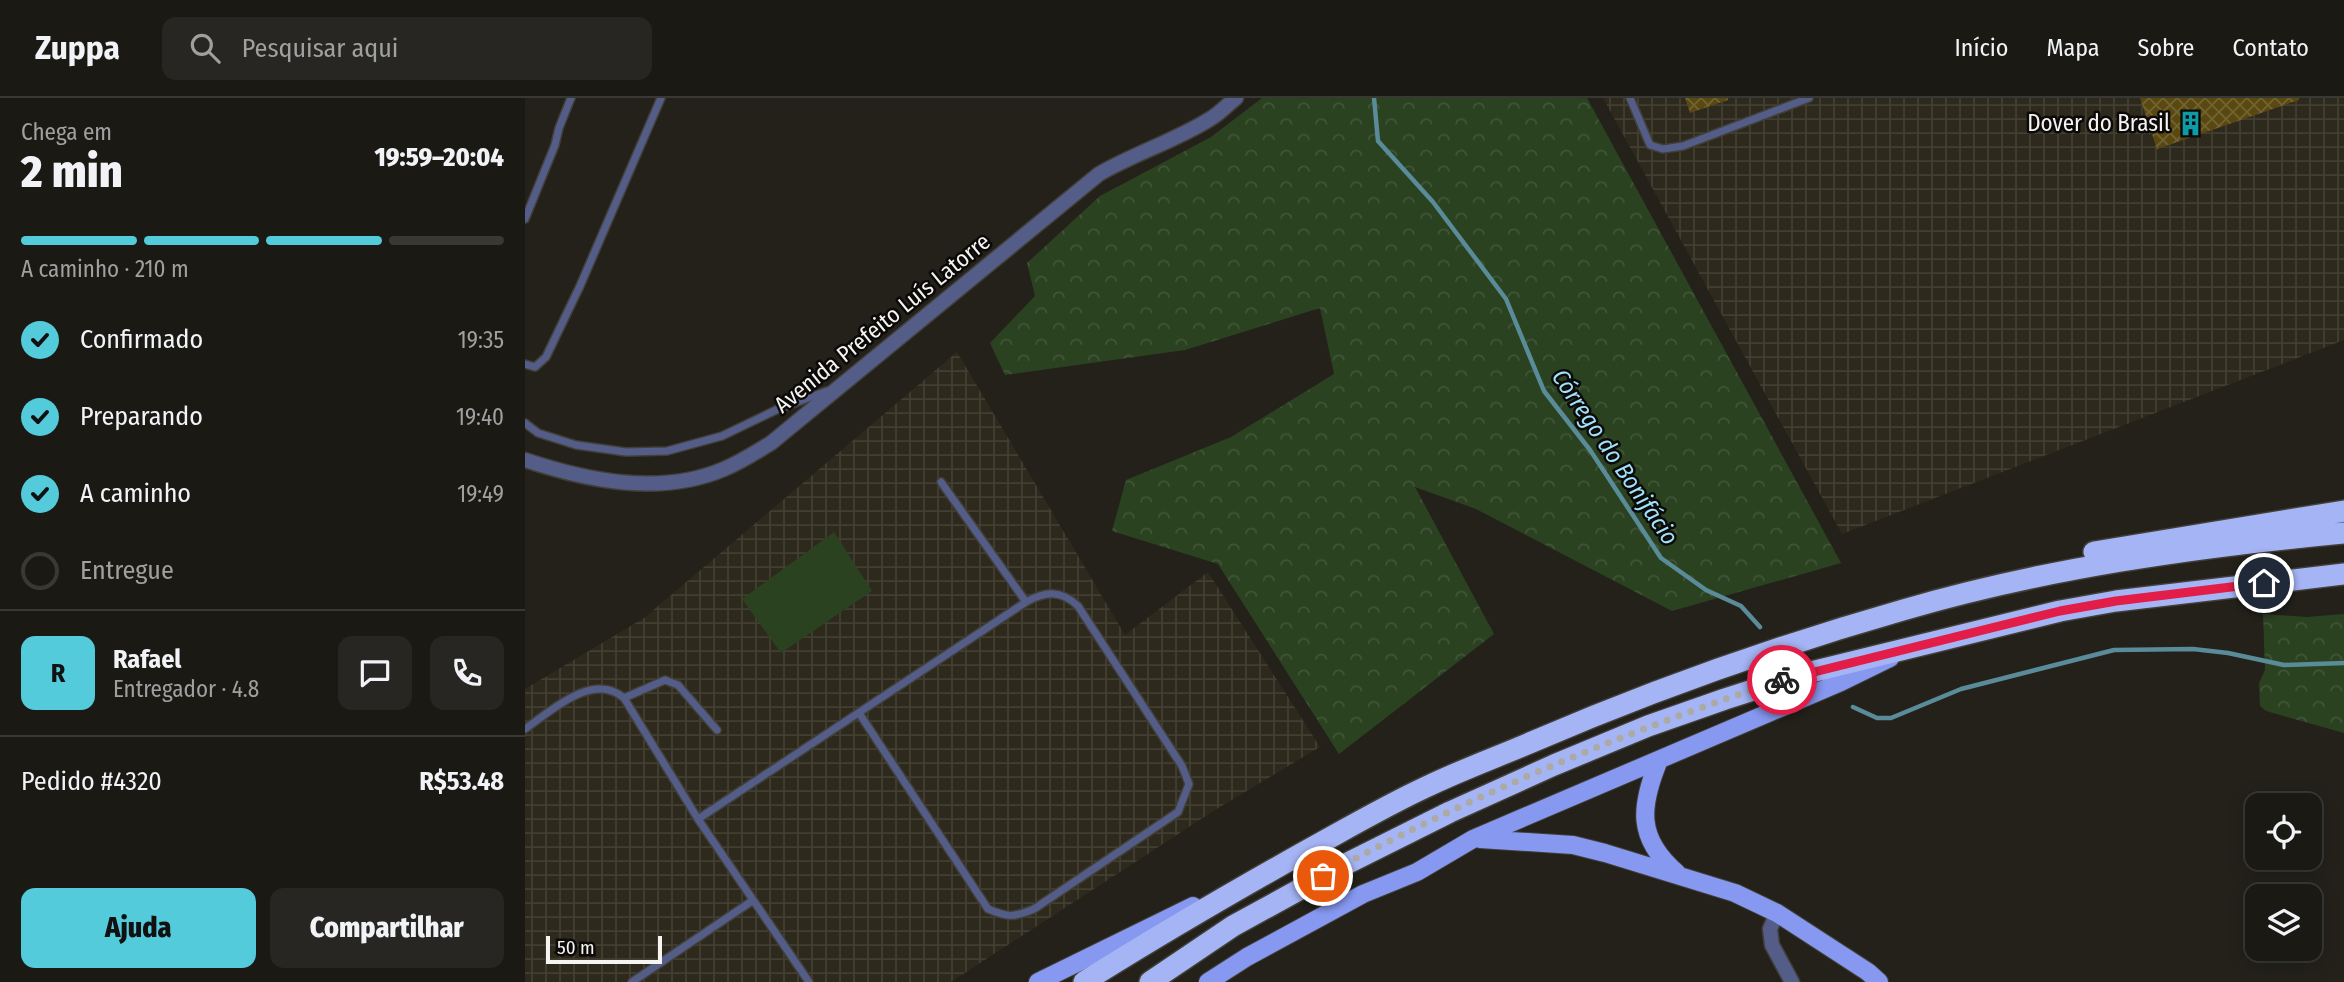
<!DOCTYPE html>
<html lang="pt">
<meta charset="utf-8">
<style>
:root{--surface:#1a1914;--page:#272622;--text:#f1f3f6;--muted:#9fa0a0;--line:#383834;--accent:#53cbdb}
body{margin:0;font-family:"Fira Sans Condensed",sans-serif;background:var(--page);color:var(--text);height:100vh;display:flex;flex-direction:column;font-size:26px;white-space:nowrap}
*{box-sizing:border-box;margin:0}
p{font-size:23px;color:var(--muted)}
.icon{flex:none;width:38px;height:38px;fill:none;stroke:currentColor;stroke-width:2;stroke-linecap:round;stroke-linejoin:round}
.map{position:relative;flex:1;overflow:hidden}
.panel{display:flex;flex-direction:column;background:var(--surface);width:525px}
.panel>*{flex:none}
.fabs{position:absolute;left:1720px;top:695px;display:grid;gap:14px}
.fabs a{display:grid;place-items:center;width:77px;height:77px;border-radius:14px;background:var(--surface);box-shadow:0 4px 18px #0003,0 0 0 2px var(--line);font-size:35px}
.scale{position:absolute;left:21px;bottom:18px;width:116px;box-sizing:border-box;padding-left:7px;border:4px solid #f6f4f0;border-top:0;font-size:19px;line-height:24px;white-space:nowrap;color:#f6f4f0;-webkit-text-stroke:5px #0b0a08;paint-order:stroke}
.pin{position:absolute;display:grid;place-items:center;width:60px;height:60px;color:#fff;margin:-30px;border:4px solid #fff;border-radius:50%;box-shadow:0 2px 7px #0007}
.courier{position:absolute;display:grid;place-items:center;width:70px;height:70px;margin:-35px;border:5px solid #e11d48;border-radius:50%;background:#fff;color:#222;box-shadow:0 2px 9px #0007}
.overview em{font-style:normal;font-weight:800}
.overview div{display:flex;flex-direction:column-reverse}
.overview{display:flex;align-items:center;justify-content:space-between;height:119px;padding:0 21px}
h1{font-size:46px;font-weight:800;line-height:52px}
.bar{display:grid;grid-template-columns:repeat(4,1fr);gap:10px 7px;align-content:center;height:84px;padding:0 21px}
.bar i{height:9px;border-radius:5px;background:var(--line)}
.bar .current{background:var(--accent)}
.bar p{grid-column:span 4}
.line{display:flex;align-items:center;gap:18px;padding:0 21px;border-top:2px solid var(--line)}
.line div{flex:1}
.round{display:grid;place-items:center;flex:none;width:74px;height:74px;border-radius:14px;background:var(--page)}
ol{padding:0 21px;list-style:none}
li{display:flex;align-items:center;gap:21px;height:77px}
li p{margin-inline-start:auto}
li .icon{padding:7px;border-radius:50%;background:var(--accent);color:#111;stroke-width:4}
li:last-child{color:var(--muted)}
li i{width:38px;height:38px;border:4px solid var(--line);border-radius:50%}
.primary-button{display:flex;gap:14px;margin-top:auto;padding:14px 21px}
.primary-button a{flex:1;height:80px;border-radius:14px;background:var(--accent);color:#111;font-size:28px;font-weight:800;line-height:80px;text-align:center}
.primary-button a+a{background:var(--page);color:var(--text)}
header{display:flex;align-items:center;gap:42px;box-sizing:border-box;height:98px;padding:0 35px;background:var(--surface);border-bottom:2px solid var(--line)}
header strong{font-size:33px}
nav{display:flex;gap:38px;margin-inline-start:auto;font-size:24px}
.search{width:490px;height:63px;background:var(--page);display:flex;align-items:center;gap:18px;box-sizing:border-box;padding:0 24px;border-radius:14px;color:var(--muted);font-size:26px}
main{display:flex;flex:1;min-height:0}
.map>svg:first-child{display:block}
.industrial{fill:url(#industrial-grid)}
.green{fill:#2b4221}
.forest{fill:url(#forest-crowns)}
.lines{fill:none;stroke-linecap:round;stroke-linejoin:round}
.stream{stroke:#5a8b99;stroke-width:4.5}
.building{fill:url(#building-cross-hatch)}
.lane-casing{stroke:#413f38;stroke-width:10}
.street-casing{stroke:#413f38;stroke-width:17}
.primary-casing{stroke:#413f38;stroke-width:20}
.highway-casing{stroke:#413f38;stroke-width:24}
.lane{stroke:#535d87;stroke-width:7}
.street{stroke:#535d87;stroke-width:14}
.primary{stroke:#8698f0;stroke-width:18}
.highway{stroke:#a5b4f4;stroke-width:21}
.done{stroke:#acaaa5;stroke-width:7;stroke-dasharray:0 12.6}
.route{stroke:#e11d48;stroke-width:9}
.labels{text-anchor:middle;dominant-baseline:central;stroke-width:5;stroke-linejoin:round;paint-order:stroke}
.poi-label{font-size:23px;fill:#f6f4f0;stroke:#0b0a08;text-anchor:end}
.street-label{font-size:23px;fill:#f6f4f0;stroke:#0b0a08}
.water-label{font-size:24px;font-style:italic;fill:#a1e3fd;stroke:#0b0a08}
</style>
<header>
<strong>Zuppa</strong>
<div class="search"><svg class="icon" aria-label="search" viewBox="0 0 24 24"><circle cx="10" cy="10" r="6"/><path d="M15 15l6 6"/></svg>Pesquisar aqui</div>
<nav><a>Início</a><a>Mapa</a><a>Sobre</a><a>Contato</a></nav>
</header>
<main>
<section class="panel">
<div class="overview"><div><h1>2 min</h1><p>Chega em</p></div><em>19:59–20:04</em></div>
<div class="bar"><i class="current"></i><i class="current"></i><i class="current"></i><i></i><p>A caminho · 210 m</p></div>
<ol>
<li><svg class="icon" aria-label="check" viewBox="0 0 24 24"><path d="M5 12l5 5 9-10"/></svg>Confirmado<p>19:35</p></li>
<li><svg class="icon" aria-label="check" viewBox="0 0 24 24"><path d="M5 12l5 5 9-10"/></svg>Preparando<p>19:40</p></li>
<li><svg class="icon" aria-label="check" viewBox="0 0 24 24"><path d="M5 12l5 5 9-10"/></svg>A caminho<p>19:49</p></li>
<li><i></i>Entregue</li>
</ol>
<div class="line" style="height:126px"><b class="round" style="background:var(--accent);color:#111">R</b><div><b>Rafael</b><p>Entregador · 4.8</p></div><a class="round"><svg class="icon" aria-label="chat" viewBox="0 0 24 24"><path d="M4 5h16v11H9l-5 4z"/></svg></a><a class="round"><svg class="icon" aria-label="phone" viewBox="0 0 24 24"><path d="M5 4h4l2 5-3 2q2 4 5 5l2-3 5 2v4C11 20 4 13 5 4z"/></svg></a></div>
<div class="line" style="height:91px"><div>Pedido #4320</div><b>R$53.48</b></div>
<div class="primary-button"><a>Ajuda</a><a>Compartilhar</a></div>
</section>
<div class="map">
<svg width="1819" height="884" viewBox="0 0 1819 884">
<defs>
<pattern id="industrial-grid" width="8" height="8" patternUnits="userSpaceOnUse" patternTransform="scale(1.75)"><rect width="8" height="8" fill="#2d291c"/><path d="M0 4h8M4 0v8" fill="none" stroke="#423e32"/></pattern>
<pattern id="forest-crowns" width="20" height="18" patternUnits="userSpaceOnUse" patternTransform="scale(1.75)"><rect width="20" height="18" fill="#2b4221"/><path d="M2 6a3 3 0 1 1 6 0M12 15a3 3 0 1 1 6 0" fill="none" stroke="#405537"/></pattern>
<pattern id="building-cross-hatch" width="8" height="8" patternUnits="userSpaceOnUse" patternTransform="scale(1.75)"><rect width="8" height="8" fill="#59480f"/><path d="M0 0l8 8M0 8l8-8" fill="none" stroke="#716332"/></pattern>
</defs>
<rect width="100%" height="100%" fill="#23211a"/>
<path class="industrial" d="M1078,0H1819V242L1317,436Z
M432,254L600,537L683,474L795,649L690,712L426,884H0V591L119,520Z"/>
<path class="green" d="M309,434L347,493L256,555L217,501Z"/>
<path class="forest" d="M737,0H1062L1316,465L1147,513L951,411L890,389L969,536L814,656L693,466L587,433L601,382L706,339L809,276L795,210L660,252L480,277L465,245L510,198L502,165L575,98L686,39Z
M1738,516L1782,519L1819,516V635L1741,613L1735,608L1734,585L1740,572Z"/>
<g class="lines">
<path class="stream" d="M849,0L853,43L908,104L981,201L1019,293L1065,352L1136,460L1181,492L1216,508L1235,529
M1328,609L1352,620H1366L1436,591L1589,552L1668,551L1703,555L1759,567L1819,565"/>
</g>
<path class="building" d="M1160,0H1203V2L1165,15Z
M1615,0H1774V2L1632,51Z"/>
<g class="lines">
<defs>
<path id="lane" d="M1105,0L1125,47L1138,51L1158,48L1284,0
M0,121L30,47L34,30L46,0
M0,266L10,269L21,259L55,188L136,0
M0,325L13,335L51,347L101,354L142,353L197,338L251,312L302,293
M416,384L501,504
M99,600L140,582L153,587L192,632
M0,631C26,613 68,573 99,600L173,721L284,884
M173,721L501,504C521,493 536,492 553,508L657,668L664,686L653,714L509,811C489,819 484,820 463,811L334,615
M107,884L227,803"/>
<path id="street" d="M0,362C63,383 136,398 199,371C216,364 231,354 246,345L574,76C610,55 650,43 685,21C694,16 702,7 711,0
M1252,815L1245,831L1247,847L1267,884"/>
<path id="primary" d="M1134,662C1115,708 1111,740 1152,775
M955,741L1048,747L1080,755L1210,795L1252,815L1343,874L1354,884
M513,884L668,808
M683,884L722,859L838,796L892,774L948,741L1316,584L1365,560"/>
<path id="highway" d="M1569,454L1819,413
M559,884C632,838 706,795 781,753C821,731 860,708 901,689C936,672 972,659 1007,644C1128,592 1252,548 1378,512C1521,470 1671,449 1819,435
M625,884L708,828L821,766L925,714L1029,667L1123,628L1200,601L1278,576L1535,513L1591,503L1819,476"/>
</defs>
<use href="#lane" class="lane-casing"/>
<use href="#street" class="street-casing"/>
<use href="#primary" class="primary-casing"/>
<use href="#highway" class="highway-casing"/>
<use href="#lane" class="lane"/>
<use href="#street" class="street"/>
<use href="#primary" class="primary"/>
<use href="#highway" class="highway"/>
</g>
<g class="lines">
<path class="done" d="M798,778C944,698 1099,634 1257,582"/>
<path class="route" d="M1257,582L1535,513L1591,503L1739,485"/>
</g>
<defs>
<symbol id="building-bare" viewBox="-9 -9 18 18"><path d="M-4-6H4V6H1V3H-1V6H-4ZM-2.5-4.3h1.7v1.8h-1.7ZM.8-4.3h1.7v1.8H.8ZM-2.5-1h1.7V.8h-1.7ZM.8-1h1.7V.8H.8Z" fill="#0f9aa8" stroke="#0b0a08" stroke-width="2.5" paint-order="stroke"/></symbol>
</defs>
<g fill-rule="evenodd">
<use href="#building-bare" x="1648" y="8" width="35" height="35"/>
</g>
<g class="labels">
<g class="poi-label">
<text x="1645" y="25">Dover do Brasil</text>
</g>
<g class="street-label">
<text transform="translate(357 225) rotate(-39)">Avenida Prefeito Luís Latorre</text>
</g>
<g class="water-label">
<text transform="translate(1090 359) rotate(56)">Córrego do Bonifácio</text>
</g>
</g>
</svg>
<div class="fabs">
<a><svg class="icon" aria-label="locate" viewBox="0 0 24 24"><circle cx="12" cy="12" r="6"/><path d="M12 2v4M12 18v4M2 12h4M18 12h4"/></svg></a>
<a><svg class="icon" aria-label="layers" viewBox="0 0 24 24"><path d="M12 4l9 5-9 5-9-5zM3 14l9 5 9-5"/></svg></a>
</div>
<div class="scale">50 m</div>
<div class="pin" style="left:798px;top:778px;background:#ea580c"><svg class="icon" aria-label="bag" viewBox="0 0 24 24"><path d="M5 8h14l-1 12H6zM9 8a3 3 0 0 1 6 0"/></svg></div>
<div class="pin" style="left:1739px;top:485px;background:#1f2937"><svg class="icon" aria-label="home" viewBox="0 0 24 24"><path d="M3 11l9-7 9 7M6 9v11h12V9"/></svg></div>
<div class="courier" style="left:1257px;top:582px"><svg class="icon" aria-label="bike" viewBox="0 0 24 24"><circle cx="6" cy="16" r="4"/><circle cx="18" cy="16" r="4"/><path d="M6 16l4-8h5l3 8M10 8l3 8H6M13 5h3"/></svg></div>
</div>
</main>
